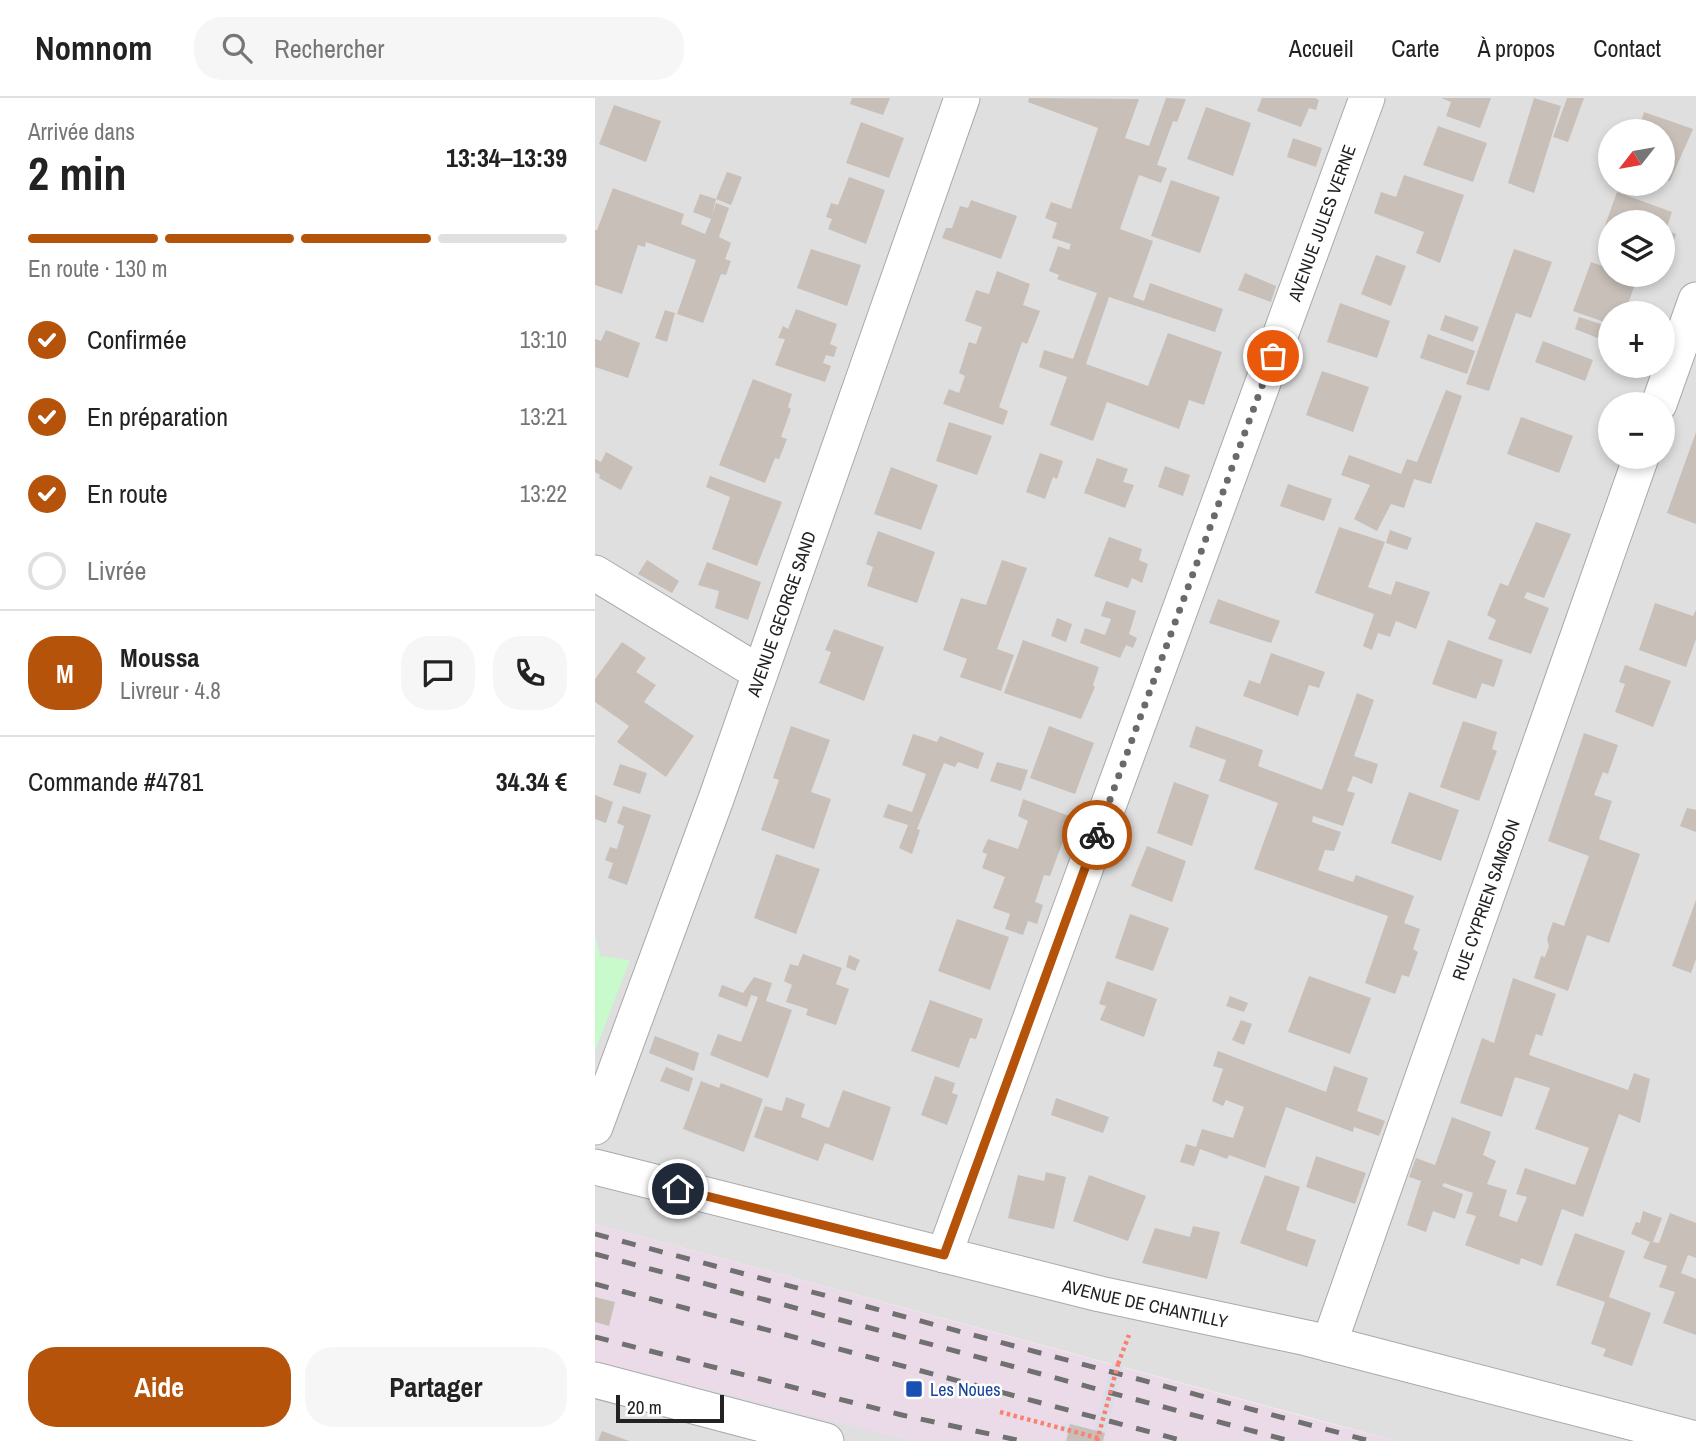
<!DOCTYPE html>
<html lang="fr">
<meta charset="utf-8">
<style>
:root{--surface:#fff;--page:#f6f6f6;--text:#222;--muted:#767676;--line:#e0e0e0;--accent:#b45309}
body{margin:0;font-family:"Archivo Narrow",sans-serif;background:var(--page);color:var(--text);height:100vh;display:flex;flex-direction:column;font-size:26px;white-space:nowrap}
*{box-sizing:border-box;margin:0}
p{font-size:23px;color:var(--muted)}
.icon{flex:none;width:38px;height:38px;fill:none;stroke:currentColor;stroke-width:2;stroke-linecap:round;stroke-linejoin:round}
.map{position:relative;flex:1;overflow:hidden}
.side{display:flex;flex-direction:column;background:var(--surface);width:595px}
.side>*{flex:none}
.needle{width:46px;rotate:239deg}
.fabs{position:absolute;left:1003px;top:21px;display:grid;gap:14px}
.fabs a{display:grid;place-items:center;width:77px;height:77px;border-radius:50%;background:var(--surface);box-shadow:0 4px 10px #0003;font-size:35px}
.scale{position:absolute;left:21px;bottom:18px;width:108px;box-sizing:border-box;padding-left:7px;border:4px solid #222;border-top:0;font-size:19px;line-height:24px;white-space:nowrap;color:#222;-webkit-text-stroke:5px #fff;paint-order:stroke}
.pin{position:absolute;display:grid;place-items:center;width:60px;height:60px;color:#fff;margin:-30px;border:4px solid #fff;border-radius:50%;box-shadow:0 2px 7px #0007}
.courier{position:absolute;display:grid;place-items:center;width:70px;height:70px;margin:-35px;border:5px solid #b45309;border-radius:50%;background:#fff;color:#222;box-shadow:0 2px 9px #0007}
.head em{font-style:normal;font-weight:700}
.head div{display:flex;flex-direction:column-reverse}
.head{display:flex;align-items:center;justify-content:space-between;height:119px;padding:0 28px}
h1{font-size:46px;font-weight:700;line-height:52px}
.bar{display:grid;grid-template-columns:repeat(4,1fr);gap:10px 7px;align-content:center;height:84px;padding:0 28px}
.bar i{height:9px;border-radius:5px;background:var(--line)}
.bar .on{background:var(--accent)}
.bar p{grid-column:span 4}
.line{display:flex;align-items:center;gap:18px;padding:0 28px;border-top:2px solid var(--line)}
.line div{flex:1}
.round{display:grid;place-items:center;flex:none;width:74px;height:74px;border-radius:28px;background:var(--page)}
ol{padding:0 28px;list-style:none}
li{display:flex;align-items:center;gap:21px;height:77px}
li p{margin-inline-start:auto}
li .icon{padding:7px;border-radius:50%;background:var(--accent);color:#fff;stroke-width:4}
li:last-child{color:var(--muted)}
li i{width:38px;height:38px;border:4px solid var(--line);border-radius:50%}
.primary-button{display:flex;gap:14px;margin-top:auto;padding:14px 28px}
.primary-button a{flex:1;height:80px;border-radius:28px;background:var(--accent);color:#fff;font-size:28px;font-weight:700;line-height:80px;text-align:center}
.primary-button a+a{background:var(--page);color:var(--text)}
header{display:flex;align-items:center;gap:42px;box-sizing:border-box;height:98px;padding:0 35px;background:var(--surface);border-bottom:2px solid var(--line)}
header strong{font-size:33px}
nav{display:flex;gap:38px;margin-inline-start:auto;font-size:24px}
.search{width:490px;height:63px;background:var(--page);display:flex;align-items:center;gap:18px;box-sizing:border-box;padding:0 24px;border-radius:28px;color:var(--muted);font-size:26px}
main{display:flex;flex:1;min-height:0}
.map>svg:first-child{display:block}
.residential{fill:#e0dfdf;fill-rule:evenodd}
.industrial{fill:#ebdbe8}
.park{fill:#c8facc}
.plaza{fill:#dddde8}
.building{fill:#c7bfb8}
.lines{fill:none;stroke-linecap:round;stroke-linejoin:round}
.minor-casing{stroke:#a9a9a9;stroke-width:37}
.path{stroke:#fa8072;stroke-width:4.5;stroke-dasharray:3.5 3.5;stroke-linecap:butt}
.minor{stroke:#fff;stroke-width:35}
.rail{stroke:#707070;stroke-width:5;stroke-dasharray:14 14;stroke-linecap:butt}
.path-bridge{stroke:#fa8072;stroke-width:4.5;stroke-dasharray:3.5 3.5;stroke-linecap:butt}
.done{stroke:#6b6a68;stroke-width:7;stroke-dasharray:0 12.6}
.route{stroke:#b45309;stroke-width:9}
.transit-dot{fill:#1a4fb4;stroke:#fff;stroke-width:2.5}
.labels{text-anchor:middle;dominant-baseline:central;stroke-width:5;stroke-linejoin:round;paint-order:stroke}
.street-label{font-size:18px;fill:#222;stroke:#fff}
.transit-label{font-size:18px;fill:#164399;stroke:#fff;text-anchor:start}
</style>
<header>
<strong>Nomnom</strong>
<div class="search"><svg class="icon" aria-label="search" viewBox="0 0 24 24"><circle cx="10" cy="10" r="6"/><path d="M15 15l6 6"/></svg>Rechercher</div>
<nav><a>Accueil</a><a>Carte</a><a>À propos</a><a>Contact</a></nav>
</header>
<main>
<section class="side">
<div class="head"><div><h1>2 min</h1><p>Arrivée dans</p></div><em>13:34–13:39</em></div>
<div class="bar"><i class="on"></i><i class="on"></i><i class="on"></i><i></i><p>En route · 130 m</p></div>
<ol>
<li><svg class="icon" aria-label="check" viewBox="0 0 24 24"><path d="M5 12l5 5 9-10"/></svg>Confirmée<p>13:10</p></li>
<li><svg class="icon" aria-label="check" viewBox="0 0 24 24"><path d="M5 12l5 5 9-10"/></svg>En préparation<p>13:21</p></li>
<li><svg class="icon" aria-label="check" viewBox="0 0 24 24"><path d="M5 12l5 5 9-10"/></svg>En route<p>13:22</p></li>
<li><i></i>Livrée</li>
</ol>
<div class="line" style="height:126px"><b class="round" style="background:var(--accent);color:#fff">M</b><div><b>Moussa</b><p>Livreur · 4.8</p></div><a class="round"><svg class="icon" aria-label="chat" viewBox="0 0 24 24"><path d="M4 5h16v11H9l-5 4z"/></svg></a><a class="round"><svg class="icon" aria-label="phone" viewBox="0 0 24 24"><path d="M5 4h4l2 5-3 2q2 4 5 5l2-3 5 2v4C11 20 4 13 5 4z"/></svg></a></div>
<div class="line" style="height:91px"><div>Commande #4781</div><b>34.34 €</b></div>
<div class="primary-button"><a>Aide</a><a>Partager</a></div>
</section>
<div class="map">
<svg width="1101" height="1343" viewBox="0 0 1101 1343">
<rect width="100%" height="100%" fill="#f2efe9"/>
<path class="residential" d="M0,0H1101V1343H802L0,1126ZM1015,33H1068V86H1015ZM1015,124H1068V177H1015ZM1015,215H1068V268H1015ZM1015,306H1068V359H1015Z
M0,1263L177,1306L318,1343H0Z"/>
<path class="industrial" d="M0,1126L736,1326L802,1343H318L0,1263Z"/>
<path class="park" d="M0,838L5,858L35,862L0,953Z"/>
<path class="plaza" d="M517,1265L529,1268L508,1343L465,1335L468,1324L499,1332Z"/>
<path class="building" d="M257,0H295L288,17L255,6Z
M434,0L544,1L530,40L554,48L571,0L591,1L582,24L578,23L562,67L572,70L566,85L544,77L525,131L558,143L538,199L549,203L555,185L628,211L620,234L514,199L491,266L553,288L573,235L627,254L609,307L594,302L584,331L512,304L498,343L455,327L472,279L444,269L449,252L478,261L502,195L462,181L464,177L454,173L463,148L474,152L476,146L457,140L462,125L450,120L456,104L476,111L503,30L433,4Z
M667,0H720L724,2L721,12L714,10L706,29L662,13Z
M846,0H896L885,30L851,18L856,4Z
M939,0L966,8L939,95L913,85Z
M972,0H989L973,44L958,39Z
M19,7L66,23L51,64L4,46Z
M611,9L656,25L638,78L592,61Z
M1049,14L1098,31L1075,83L1068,81V33H1043Z
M266,24L309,40L294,80L251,65Z
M843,28L892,45L878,84L828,67Z
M698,40L727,50L721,69L692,59Z
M132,74L147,79L136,107L121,101Z
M809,77L869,97L845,165L821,155L829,134L779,115L786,94L801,99Z
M254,79L290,92L271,146L233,131L237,121L231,119L236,105L243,107Z
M576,82L625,99L605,155L556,138Z
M18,90L89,116L86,126L110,136L116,121L98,114L105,96L121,101L117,118L121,105L134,110L124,139L136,145L130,161L136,163L131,177L126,176L108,225L82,216L101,162L51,144L50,149L43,147L27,196L0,187V132H2Z
M1022,94L1077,114L1071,132L1081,136L1068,175V124H1015V151L1003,147Z
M376,102L422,118L406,161L347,140L351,130H357L365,108L373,110Z
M216,151L266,167L252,208L202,190Z
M919,151L957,164L936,220L921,215L894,293L871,286Z
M781,157L811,168L796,208L766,196Z
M996,164L1015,171V177L1042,180L1030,215H1015V226L978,213Z
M402,173L435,186L428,207L445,213L432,246L427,244L404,309L413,313L408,327L348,306L354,291L364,295L370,278L364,275L374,244L381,246L387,229L370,223L381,192L394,196Z
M650,175L681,188L676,204L643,192Z
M745,205L795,223L782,260L732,244Z
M201,211L242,226L235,246L242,249L239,259L231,257L228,265L236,268L230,284L180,267L190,241L183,240L188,228L193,231Z
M70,212L80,215L72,244L60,240Z
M850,217L884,229L878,244L845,232Z
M984,219L1009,227L1005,241L980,231Z
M11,232L45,245L33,280L0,269V241L6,243Z
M833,236L880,253L872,276L825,260Z
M948,243L998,262L990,283L940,264Z
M727,273L774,289L758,334L711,317Z
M158,281L197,296L193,309L196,311L186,339L192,341L184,361L180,360L170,385L124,367Z
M851,292L867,298L836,386L819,381L809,410L796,406L782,433L759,421L775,387L746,377L754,357L806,376L812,361L822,364Z
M926,319L978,338L964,375L912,356Z
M354,324L397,338L382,377L341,363Z
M1101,334V426L1072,415Z
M11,354L38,369L26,392L4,380L5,377L0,374V361L6,364Z
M445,355L468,363L462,381L458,379L450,401L431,394Z
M502,360L533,371L528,384L539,387L530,410L489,395Z
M570,368L595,377L588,398L563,389Z
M296,369L343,387L326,432L279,416Z
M115,378L187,404L162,468L117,451L135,399L111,389Z
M693,386L737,401L729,423L685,408Z
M941,424L976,436L949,500L932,494L929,500L954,510L936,556L893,541L901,522L892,517L905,485L913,488Z
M744,429L790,444L773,489L796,497L801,483L835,494L821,531L801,523L795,539L783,535L777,552L768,548L779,516L720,495Z
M795,432L817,440L812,452L791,445Z
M283,433L340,454L322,505L272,488L278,469L271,466Z
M514,439L547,451L544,462L553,466L547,485L537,480L533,490L499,478Z
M52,462L84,483L77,495L43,476Z
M407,462L432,470L402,551L419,557L406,593L365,579L372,561L348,552L366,500L391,507Z
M112,464L166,484L153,522L120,510L124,493L103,487Z
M623,501L685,523L676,545L614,525Z
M511,503L541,513L534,536L542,540L538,550L531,547L525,560L485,545L490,530L510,537L516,521L506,518Z
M1060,505L1098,518L1101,512V541L1091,569L1044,552Z
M462,520L477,526L471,544L456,538Z
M239,531L289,549L269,603L224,585L236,554L230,552Z
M428,542L504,569L498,587L500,589L486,621L409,595Z
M853,542L908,562L899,589L887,585L881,601L837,586Z
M27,544L51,560L41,574L61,587L49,604L99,638L71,679L22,644L34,628L0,604V581Z
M676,555L730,574L724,590L714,587L703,618L648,598L654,582L665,586Z
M1030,567L1076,583L1058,629L1020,614L1030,586L1024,584Z
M762,595L779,602L759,658L783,666L777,686L758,678L752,693L760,695L748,728L718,718L717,724L746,734L739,753L730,752L723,772L758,784L761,777L819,798L809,825L825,831L818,851L823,854L814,879L807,877L800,896L770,885L793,818L659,771L683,705L624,683L631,662L594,649L601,628L668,652L663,668L727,692Z
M868,623L902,634L897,651L902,653L884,703L845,689Z
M196,628L235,642L216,694L236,701L219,751L166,732L184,682L178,680Z
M454,628L499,645L480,696L435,680Z
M989,635L1023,647L1013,676L1008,674L999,697L1017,703L1004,741L1045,756L1014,845L992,837L973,893L939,880L946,858L950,859L954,848L952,841L958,824L969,828L994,758L953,743Z
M318,636L342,644L345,638L389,655L383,671L363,664L360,669L349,665L322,731L325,732L317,756L304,750L313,727L288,719L293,706L317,714L331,676L307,667Z
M402,664L433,672L426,693L395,683Z
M25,666L52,675L45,696L18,687Z
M579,684L614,697L597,748L562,735Z
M814,694L864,712L846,763L796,745Z
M0,697L18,704L11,725L0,721Z
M428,701L477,719L455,778L449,777L440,804L448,807L442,826L433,823L428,837L410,831L415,816L398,810L410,779L387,770L392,756L387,754L393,741L423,751L433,723L423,718Z
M28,708L56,717L32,787L13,780L18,765L10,762L15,749L22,751L29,728L22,725Z
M1092,710L1101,712V734L1085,728Z
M552,748L591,763L577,804L536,788Z
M181,756L225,771L201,836L159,820Z
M1101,802V861L1096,875L1077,868Z
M535,816L574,830L558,873L520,860Z
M362,821L414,839L395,892L343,873Z
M208,856L247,870L241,886L254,891L241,927L211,917L213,911L191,904L197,887L189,883L195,866L203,868Z
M254,857L265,862L260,873L251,869Z
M714,878L776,900L755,956L693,934Z
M159,879L177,885L171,903L197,912L173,980L115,957L123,936L146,944L163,899L156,897L152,909L123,898L127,887L148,895Z
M918,880L961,896L947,938L941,936L934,957L1033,992L1039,975L1055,981L1045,1025L1024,1016L988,1119L967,1111L947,1168L926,1160L924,1167L870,1147L881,1118L871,1115L878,1095L849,1085L847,1088L868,1096L860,1121L838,1113L831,1134L812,1127L826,1083L814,1079L821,1060L840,1067L857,1019L896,1034L888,1057L901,1063L892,1086L912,1092L904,1118L922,1124L932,1099L921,1096L930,1070L980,1087L994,1050L940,1031L955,990L920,979L907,1019L865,1005L887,940L899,945Z
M512,883L562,901L549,939L505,922L511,908L504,906Z
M635,898L653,905L649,914L631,908Z
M335,902L388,921L381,941L375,940L364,970L316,953Z
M646,922L657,926L649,947L637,942Z
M60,938L104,955L99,973L54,955Z
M623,953L731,994L739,968L773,980L762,1013L790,1023L784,1038L759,1029L758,1034L691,1009L670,1070L634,1057L632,1061L605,1051L599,1068L585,1064L591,1046L601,1049L607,1031L638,1040L649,1009L631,1002L628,1008L617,1003L628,971L618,968Z
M71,969L98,980L94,994L65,983Z
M340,978L360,985L357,995L363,997L352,1027L326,1017Z
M106,983L124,990L126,985L168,1001L149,1054L88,1031Z
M248,992L296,1009L278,1063L230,1045L223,1063L159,1039L170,1008L187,1013L191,999L210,1006L206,1019L234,1030Z
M461,1000L514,1019L508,1035L456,1017Z
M721,1058L771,1075L760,1106L711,1089Z
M451,1074L471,1079L459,1131L413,1120L423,1077L449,1083Z
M494,1077L551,1098L533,1143L478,1123Z
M670,1077L705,1089L691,1132L721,1142L712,1169L645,1145Z
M1048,1113L1067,1120L1058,1144L1064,1145L1075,1115L1101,1125V1160L1093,1157L1086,1175L1101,1181V1237L1068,1225L1080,1194L1064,1189L1072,1168L1048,1160L1055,1144L1036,1136L1041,1124L1045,1125Z
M598,1128L625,1134L612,1181L547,1165L560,1130L595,1139Z
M980,1135L1030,1153L1014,1199L1056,1215L1037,1268L1008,1258L1011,1251L996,1246L1010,1204L961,1187Z
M0,1199L20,1204L14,1228L0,1224Z
M475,1326L510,1335L508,1343H471Z
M7,1333L34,1343H3Z"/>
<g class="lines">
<defs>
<g id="minor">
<path d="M1064,306L1101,202"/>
<path d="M0,475L165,575"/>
<path id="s1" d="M0,1029L121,701L367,0"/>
<path id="s2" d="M0,1069L505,1196L712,1240L1101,1341"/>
<path id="s3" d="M349,1157L772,0"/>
<path id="s4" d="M734,1246L1046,359"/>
<path d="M0,1282L231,1343"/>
</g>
</defs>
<use href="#minor" class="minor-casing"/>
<path class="path" d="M523,1266L534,1237
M405,1314L503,1340"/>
<use href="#minor" class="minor"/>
<path class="rail" d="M0,1136L775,1343
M0,1156L695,1343
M0,1186L589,1343
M0,1239L307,1317L427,1343"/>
<path class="path-bridge" d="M502,1343L523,1266"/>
</g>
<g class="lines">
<path class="done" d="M502,737L678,258"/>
<path class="route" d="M83,1091L349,1157L502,737"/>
</g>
<rect class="transit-dot" x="310" y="1282" width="18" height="18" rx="3.5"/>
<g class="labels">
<g class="street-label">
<text stroke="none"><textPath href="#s3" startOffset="1099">AVENUE JULES VERNE</textPath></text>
<text stroke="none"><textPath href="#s1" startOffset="546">AVENUE GEORGE SAND</textPath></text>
<text stroke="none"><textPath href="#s4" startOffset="471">RUE CYPRIEN SAMSON</textPath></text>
<text stroke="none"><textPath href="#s2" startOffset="567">AVENUE DE CHANTILLY</textPath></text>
</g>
<g class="transit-label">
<text x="335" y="1291">Les Noues</text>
</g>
</g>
</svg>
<div class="fabs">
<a><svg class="needle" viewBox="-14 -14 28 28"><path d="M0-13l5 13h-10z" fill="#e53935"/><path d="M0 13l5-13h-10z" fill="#767676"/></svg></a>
<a><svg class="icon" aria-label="layers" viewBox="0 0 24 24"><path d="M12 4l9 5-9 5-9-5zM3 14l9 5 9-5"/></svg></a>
<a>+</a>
<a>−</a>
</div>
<div class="scale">20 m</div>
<div class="pin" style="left:678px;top:258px;background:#ea580c"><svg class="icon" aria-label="bag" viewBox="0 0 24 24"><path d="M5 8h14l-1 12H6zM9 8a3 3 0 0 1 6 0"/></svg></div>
<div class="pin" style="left:83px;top:1091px;background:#1f2937"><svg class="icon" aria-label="home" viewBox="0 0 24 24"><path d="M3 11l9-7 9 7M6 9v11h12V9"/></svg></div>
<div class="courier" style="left:502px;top:737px"><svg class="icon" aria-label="bike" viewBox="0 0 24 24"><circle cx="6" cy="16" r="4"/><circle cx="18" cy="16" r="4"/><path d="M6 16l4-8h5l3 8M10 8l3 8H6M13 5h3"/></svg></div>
</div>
</main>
